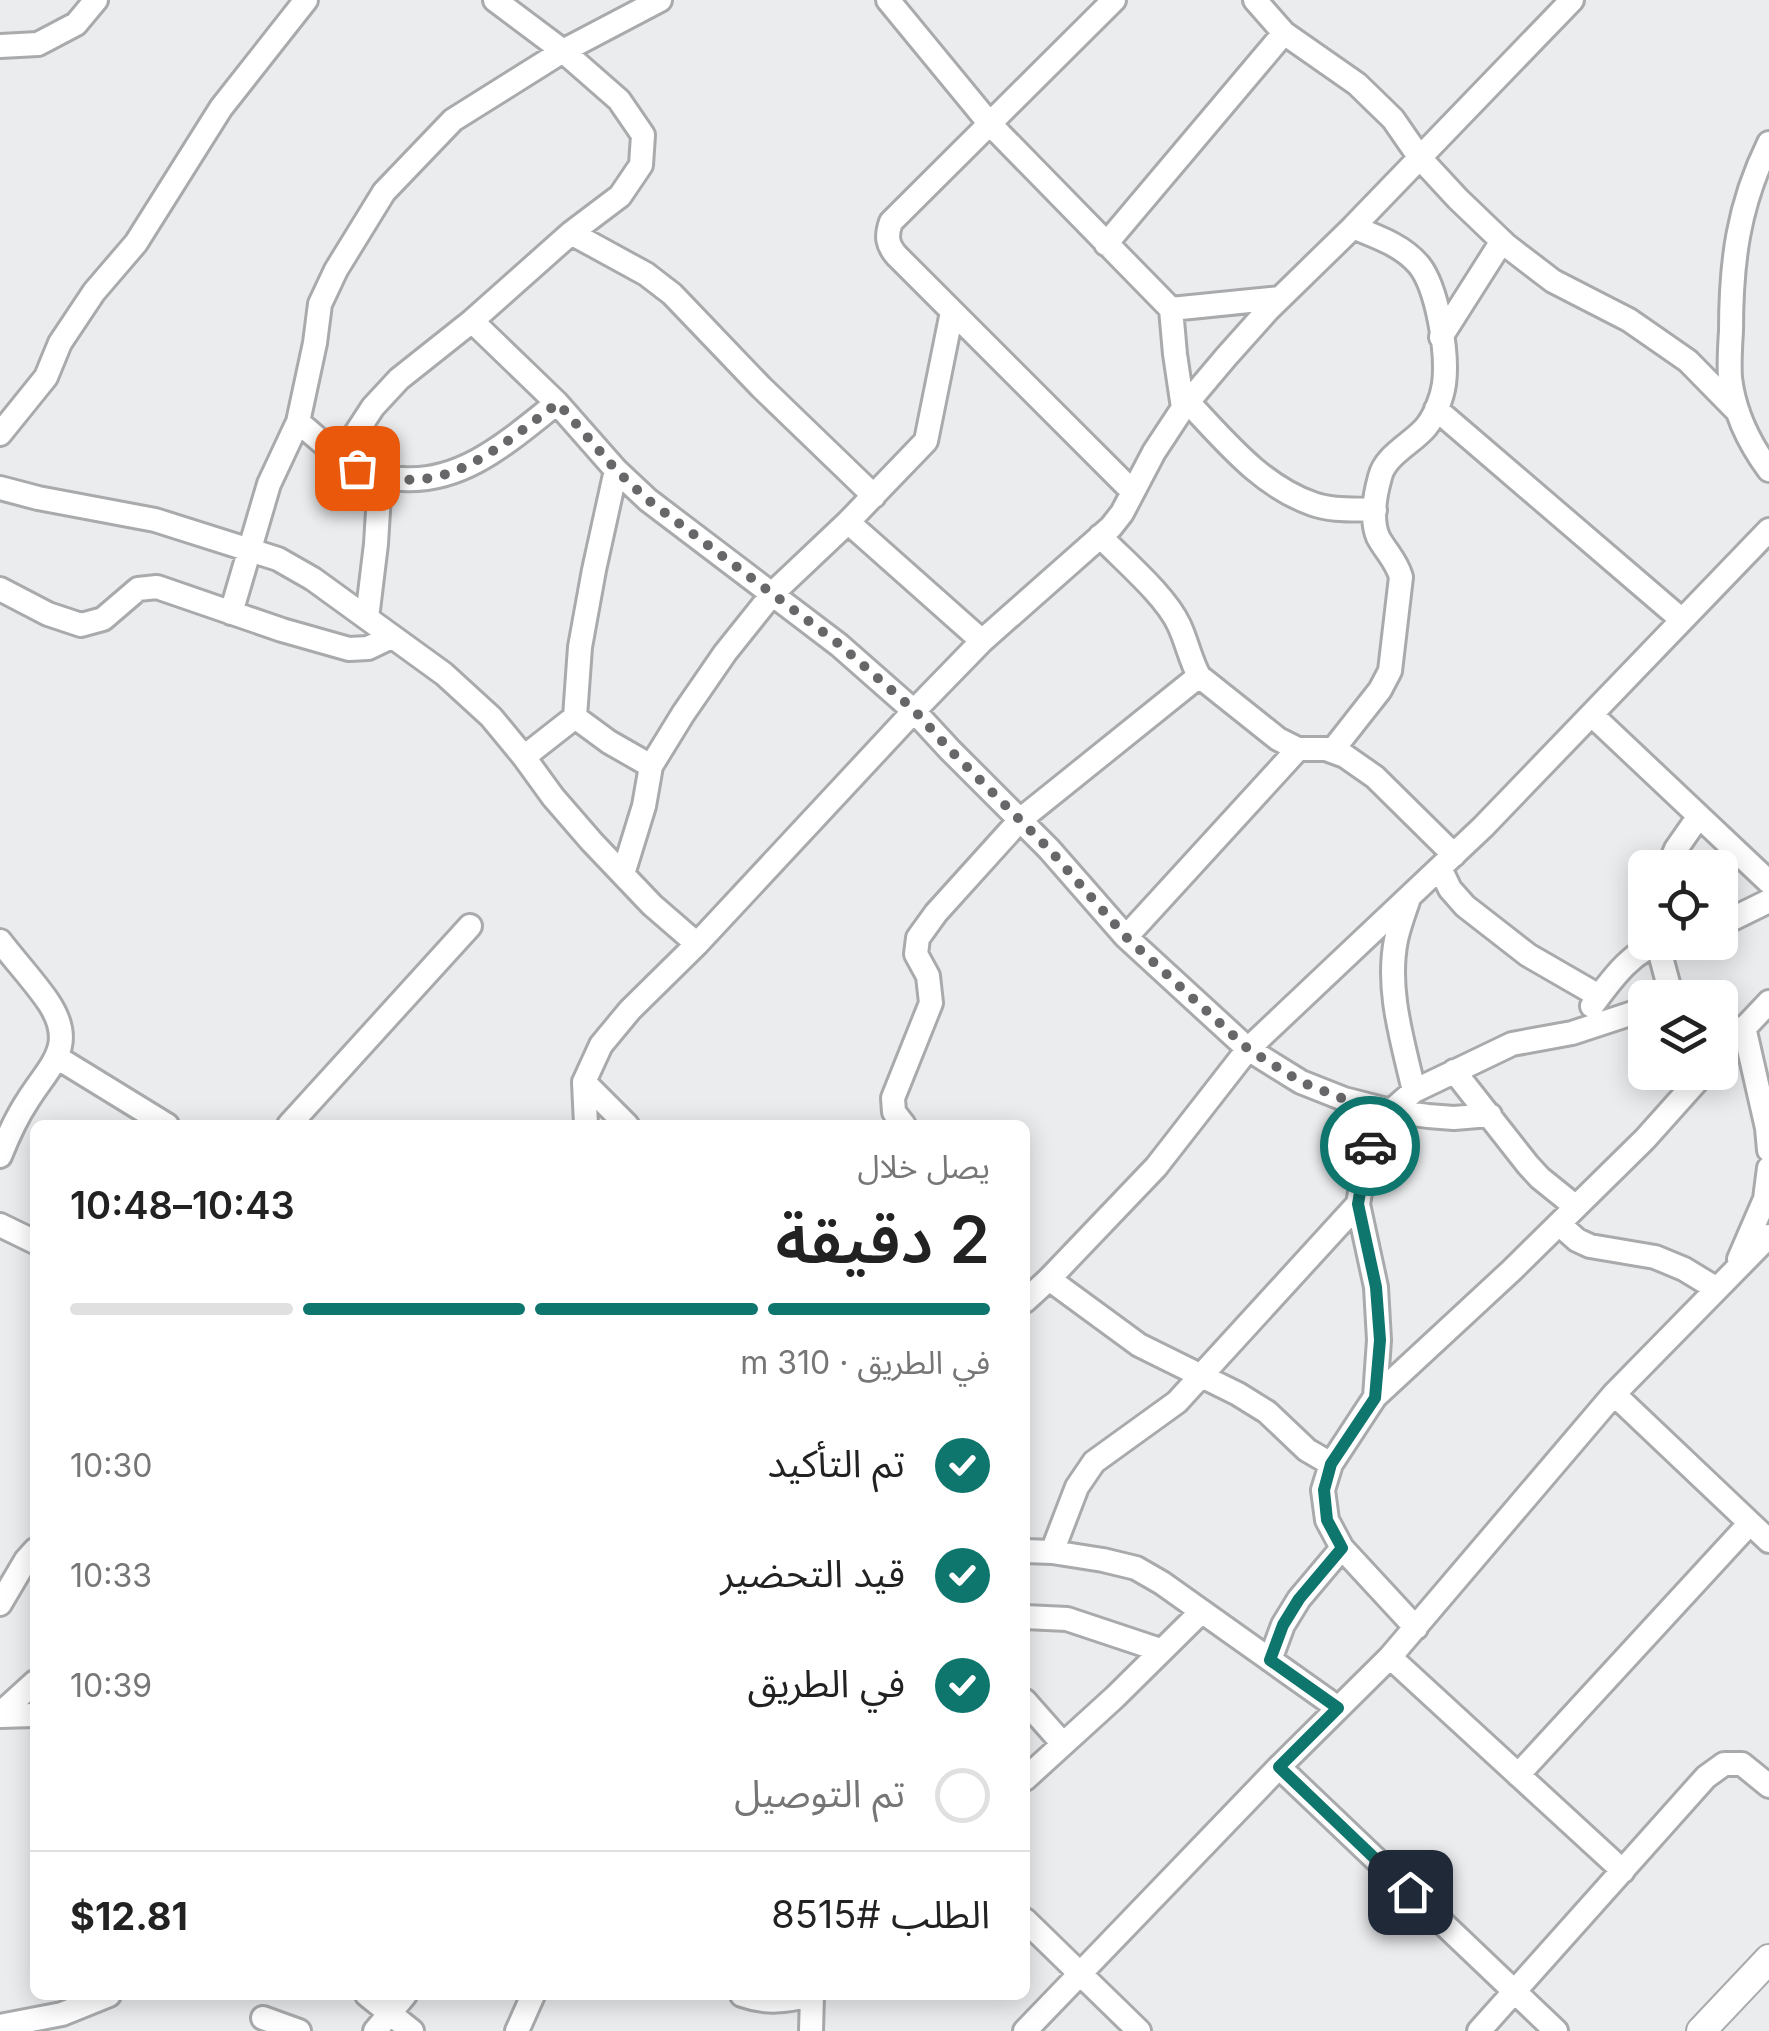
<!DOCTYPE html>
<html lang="ar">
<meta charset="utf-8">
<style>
:root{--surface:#fff;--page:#f2f2f2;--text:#222;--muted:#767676;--line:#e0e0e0;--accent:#0f766e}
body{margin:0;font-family:Inter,"Noto Sans Arabic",sans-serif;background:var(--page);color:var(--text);direction:rtl;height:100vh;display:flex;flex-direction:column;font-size:38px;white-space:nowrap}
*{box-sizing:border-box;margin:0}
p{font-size:32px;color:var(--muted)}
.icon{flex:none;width:55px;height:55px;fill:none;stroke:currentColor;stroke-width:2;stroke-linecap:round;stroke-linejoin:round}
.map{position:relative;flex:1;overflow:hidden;direction:ltr}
.sheet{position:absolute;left:30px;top:1120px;width:1000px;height:880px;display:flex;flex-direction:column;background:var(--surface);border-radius:15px;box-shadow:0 5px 25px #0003;direction:rtl}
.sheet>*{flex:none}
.tools{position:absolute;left:1628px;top:850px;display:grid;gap:20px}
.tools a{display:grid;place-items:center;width:110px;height:110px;border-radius:15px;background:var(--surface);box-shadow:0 5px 25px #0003;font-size:50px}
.pin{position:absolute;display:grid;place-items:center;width:85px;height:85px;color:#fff;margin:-42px;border-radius:20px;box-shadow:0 5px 15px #0006}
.courier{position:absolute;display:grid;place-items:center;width:100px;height:100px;margin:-50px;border:8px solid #0f766e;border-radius:50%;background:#fff;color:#222;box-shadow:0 2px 12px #0007}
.head em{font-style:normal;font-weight:600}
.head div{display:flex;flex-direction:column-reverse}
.head{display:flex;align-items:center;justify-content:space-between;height:170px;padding:0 40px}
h1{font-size:65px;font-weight:600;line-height:75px}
.bar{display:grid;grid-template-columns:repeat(4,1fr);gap:15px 10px;align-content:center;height:120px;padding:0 40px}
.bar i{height:12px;border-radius:8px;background:var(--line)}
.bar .current{background:var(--accent)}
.bar p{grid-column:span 4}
.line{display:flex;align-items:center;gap:25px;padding:0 40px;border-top:2px solid var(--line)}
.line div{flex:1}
ol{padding:0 40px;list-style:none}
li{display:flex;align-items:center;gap:30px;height:110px}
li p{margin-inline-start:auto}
li .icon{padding:10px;border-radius:50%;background:var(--accent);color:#fff;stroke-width:4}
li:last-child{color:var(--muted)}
li i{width:55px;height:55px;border:5px solid var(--line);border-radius:50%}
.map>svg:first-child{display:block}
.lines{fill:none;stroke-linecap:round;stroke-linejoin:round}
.minor-casing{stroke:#a8aaac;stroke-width:28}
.tertiary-casing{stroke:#a8aaac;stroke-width:32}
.minor{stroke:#fff;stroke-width:22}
.tertiary{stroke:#fff;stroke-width:28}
.done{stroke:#676769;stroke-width:10;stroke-dasharray:0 18}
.route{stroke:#0f766e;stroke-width:12}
</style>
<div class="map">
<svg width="1769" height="2031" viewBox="0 0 1769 2031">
<rect width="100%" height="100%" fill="#eaecee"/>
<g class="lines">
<defs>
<path id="minor" d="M888,0L990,124L1171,309L1175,354L1183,408
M1114,0L891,222C886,236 887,245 897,256L1132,491
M1255,0L1284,33L1357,84L1393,119L1420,158L1458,199L1506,245L1553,281L1629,320L1688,361L1738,412
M0,46L38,44L76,24L96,0
M1769,143C1738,206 1731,262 1731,331C1730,346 1729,363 1730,378C1734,411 1749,443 1769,470
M571,233L646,274L672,294L761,387L874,496
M1106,244L1284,33
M1171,309L1280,298
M472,321L557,403L616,470L648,500L839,645L914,711L950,750L1049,849L1126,937L1248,1049L1301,1082L1344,1099L1391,1111L1428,1116L1454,1118L1490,1115
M1441,337L1502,241
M1188,402C1225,441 1261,486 1313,504C1332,511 1355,509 1375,510
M1436,409L1682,620
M298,422C322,441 349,470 380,478C387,480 396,479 403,479C465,483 512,438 557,403
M0,434L46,377L60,343L94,292L136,243L221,108L306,0
M341,456L373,407L399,379L472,321L571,233L620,196L641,165L643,135L619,100L563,51L495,0
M0,488L38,498L155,520L278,559L313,579L444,674L491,717L524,757L553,797L592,842L652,905L697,944
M848,522L982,641
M1100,536C1123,560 1165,595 1179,625C1187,642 1190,659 1199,676L1278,739L1298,749H1326L1345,756L1375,777L1454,855
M0,589L48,614L81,625L103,619L138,589L157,587L282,630L349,649L368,648L391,637
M231,613L269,484L298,422L315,343L320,304L336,270L384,192L453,120L563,51L660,0
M367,618L376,544L380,478
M1592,715L1769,882
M575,717L609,742L651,766
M1332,751L1380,690L1390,671L1401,577C1396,560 1386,552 1378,537C1371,520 1375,495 1380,477C1385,455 1413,443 1426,427C1435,416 1442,398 1444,384C1448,354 1438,289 1419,265C1402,245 1377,237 1353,227
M524,757L575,717L580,647L594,570L616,470
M1440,868L1450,889L1465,906L1528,955L1599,996
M1668,868L1676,849L1699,816
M623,874L644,806L651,766L683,714L725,653L773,593L848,522L926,441L952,312
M1408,901C1404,913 1399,926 1396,940C1386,990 1403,1042 1414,1091
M1720,925L1769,901
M1126,937L1298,749
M0,941C16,962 35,982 49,1003C77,1046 50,1065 28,1100C16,1118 8,1136 0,1156
M1657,942L1672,998
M1592,1006C1609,983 1633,948 1664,942
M1744,1027L1767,1128L1769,1150
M1720,1054L1769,1002
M58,1058L167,1125
M1454,1071L1528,1165L1540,1178L1576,1207
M584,1082L627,1125
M289,1125L470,926
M586,1125L584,1082L601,1045L630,1010L697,944L914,711L982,641L1111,527L1122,513L1154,452L1183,408L1226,357L1268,310L1353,227L1572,0
M904,1125L894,1112L893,1098L931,1003L928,976L916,954L918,938L936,913L1020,820L1199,676
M1559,1224L1577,1240L1590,1246L1655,1257L1684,1269L1717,1289
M0,1225L35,1242
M1739,1259L1765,1199L1769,1168
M1049,1279L1139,1345L1238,1394L1267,1412L1307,1450L1331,1464
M1025,1301L1049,1279L1156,1167L1248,1049L1483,827L1769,530
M1614,1394L1769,1541
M1375,1397L1511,1271L1645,1139L1705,1072
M1025,1551L1052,1552L1103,1560L1136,1568L1162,1583L1338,1708
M1052,1552L1077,1487L1094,1462L1177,1402L1358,1204
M0,1604L26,1560L35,1550
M1025,1617L1067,1619L1160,1650
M1416,1628L1342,1548L1327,1520L1323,1490L1331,1464L1375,1397L1379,1340L1376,1287L1358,1204L1367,1153L1381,1125L1391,1111L1414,1091L1512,1044L1572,1033L1645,1009
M1390,1657L1623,1871
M1270,1660L1283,1625L1299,1599L1342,1548
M1025,1701L1063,1744
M0,1714L35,1682
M0,1716L35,1715
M1279,1767L1556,2031
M1518,1775L1750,1523
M1025,1779L1115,1697L1201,1612
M1025,1920L1139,2031
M367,1995L412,2031
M742,1995C767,2004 786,2001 811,1995
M263,2018L299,2031
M0,2026L62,2014L109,1995
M375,2031L405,1995
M517,2031L533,1995
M811,2031L812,1995
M1025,2031L1279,1767L1390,1657L1614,1394L1769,1236
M1479,2031L1706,1777L1724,1764H1742L1769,1786"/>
<path id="tertiary" d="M1701,2031L1769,1959"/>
</defs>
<use href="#minor" class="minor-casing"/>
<use href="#tertiary" class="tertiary-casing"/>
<use href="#minor" class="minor"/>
<use href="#tertiary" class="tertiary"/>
</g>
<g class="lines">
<path class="done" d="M357,468C440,504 495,450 558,403L616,470L648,500L839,644L914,710L950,750L1049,849L1126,937L1248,1049L1301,1082L1344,1099L1392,1111L1380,1125L1370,1146"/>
<path class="route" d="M1370,1146L1367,1152L1358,1204L1376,1287L1380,1340L1375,1398L1331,1464L1324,1490L1327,1520L1342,1548L1299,1599L1283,1625L1270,1660L1338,1708L1279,1767L1410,1892"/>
</g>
</svg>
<div class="tools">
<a><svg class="icon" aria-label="locate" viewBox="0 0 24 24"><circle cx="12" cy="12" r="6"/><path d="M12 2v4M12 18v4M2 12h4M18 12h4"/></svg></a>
<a><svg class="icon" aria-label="layers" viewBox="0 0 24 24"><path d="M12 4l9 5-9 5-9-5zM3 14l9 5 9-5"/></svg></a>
</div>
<div class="pin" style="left:357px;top:468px;background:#ea580c"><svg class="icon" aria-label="bag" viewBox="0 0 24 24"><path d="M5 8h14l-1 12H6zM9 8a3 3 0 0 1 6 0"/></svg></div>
<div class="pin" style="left:1410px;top:1892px;background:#1f2937"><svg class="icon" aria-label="home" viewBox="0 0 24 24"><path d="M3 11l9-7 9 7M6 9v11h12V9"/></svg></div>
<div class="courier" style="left:1370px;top:1146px"><svg class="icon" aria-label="car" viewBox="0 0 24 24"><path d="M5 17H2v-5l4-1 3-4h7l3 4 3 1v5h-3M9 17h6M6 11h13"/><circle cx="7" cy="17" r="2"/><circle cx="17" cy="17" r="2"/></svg></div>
<section class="sheet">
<div class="head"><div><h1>2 دقيقة</h1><p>يصل خلال</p></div><em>10:43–10:48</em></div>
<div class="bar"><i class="current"></i><i class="current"></i><i class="current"></i><i></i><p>في الطريق · 310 m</p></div>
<ol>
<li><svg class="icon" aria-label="check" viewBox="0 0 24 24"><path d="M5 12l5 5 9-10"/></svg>تم التأكيد<p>10:30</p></li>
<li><svg class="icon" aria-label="check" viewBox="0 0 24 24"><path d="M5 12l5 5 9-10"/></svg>قيد التحضير<p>10:33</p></li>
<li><svg class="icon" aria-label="check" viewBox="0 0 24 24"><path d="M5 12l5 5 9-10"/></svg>في الطريق<p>10:39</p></li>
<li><i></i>تم التوصيل</li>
</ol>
<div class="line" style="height:130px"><div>الطلب #8515</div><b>$12.81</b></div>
</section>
</div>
